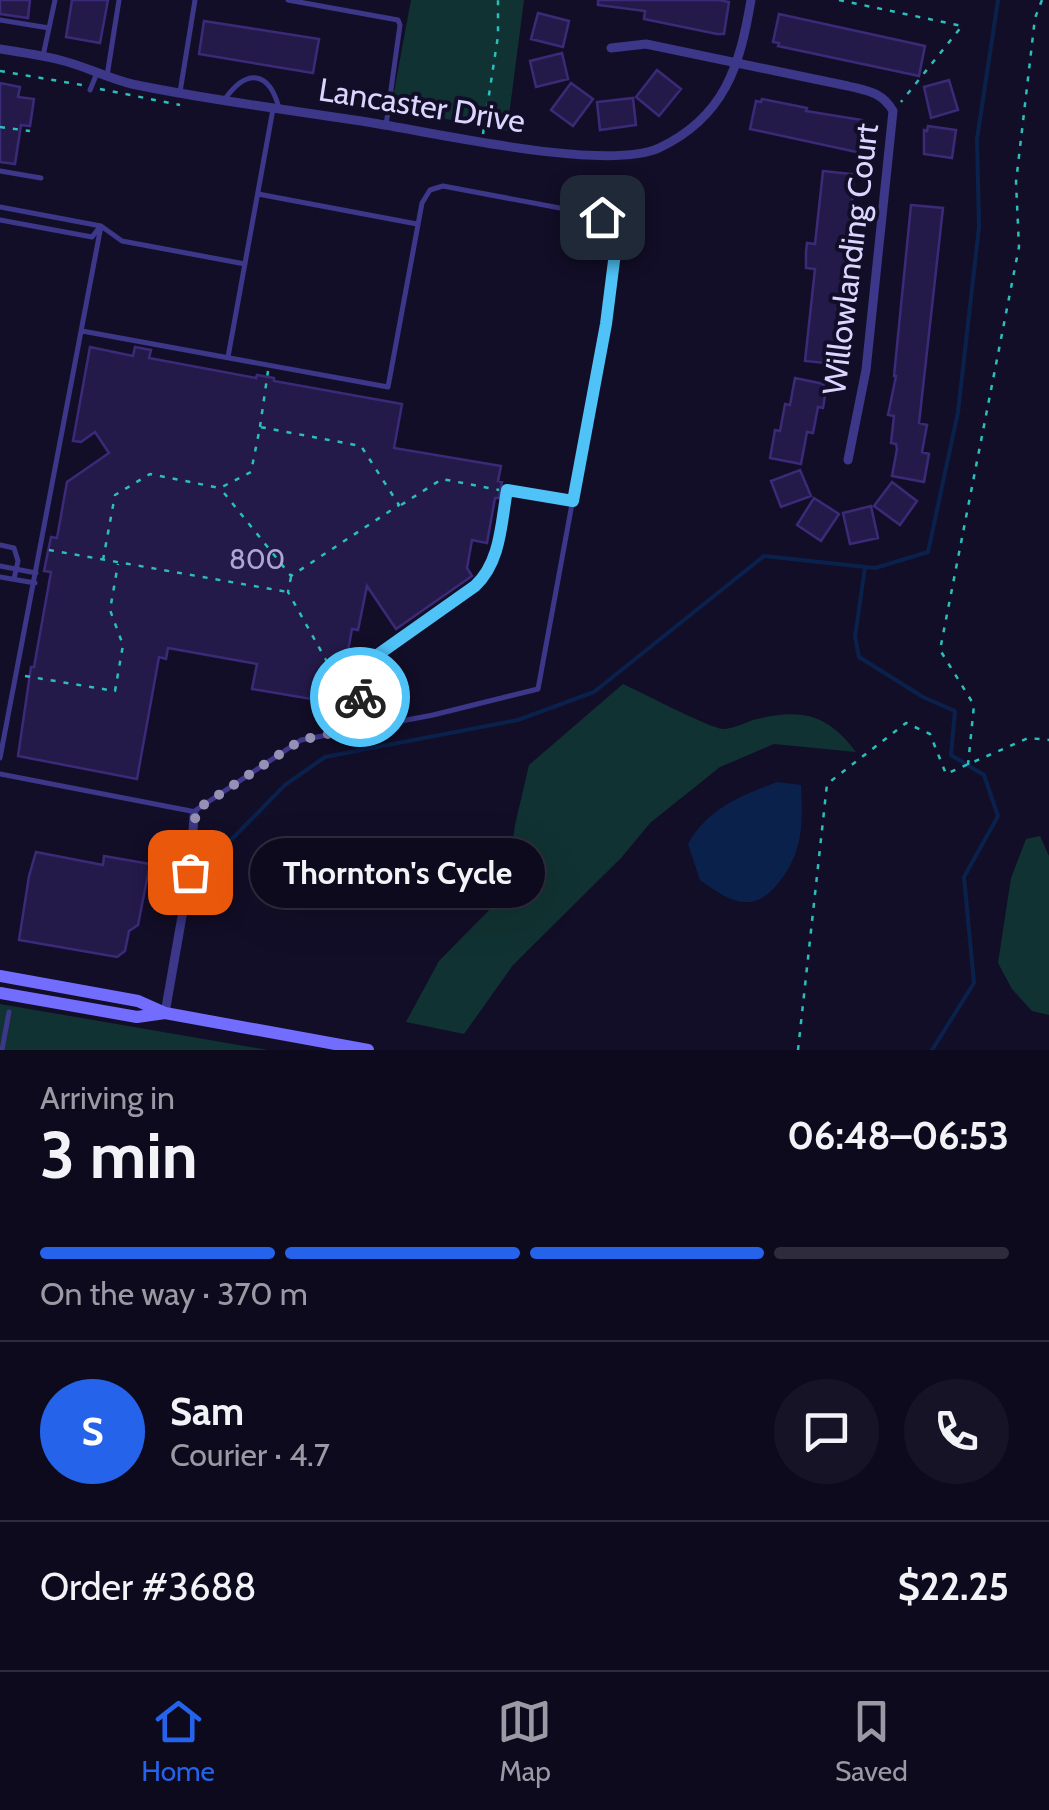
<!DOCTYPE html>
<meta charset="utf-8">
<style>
:root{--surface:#0e0a1e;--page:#171327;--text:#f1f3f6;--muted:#9b9aa4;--line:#2e2b3c;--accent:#2563eb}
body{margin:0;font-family:Cabin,sans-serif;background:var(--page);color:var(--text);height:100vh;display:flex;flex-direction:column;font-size:38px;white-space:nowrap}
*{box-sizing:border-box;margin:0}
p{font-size:32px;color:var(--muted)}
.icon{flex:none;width:55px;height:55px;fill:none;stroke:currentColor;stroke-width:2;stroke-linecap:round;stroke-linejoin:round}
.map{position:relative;height:1050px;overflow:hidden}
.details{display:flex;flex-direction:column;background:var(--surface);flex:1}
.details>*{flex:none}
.pin{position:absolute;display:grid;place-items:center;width:85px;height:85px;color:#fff;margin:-42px;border-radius:20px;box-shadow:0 5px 15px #0006}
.courier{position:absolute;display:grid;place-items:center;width:100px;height:100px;margin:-50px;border:8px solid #4fc3f7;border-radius:50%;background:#fff;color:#222;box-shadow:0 2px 12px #0007}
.bubble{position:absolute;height:70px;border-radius:35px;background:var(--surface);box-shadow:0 10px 40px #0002,0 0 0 2px var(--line);font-size:32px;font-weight:700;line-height:70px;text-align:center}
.summary em{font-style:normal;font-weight:700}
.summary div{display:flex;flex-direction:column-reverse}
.summary{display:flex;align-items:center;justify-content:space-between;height:170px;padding:0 40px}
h1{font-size:65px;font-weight:700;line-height:75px}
.bar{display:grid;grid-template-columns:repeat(4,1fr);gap:15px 10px;align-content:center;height:120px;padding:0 40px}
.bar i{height:12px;border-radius:8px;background:var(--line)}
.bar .selected{background:var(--accent)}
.bar p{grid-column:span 4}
.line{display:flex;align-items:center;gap:25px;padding:0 40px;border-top:2px solid var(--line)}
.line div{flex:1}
.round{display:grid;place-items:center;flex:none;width:105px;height:105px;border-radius:52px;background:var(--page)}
.tab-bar{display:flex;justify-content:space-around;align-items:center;height:140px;border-top:2px solid var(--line);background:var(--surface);font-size:28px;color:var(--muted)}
.tab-bar a{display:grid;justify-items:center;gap:5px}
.tab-bar .selected{color:var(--accent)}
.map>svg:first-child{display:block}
.green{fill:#113232}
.water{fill:#0a214c}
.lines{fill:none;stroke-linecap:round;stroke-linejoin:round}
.stream{stroke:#0a214c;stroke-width:4}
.building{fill:#241a4a;stroke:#3b2a77;stroke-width:2.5}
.path{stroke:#2abfb9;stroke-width:2.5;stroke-dasharray:5 8;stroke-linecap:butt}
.lane{stroke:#3c3789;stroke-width:5}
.street{stroke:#3c3789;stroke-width:9}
.secondary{stroke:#736dff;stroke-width:12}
.done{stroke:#9590b4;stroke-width:10;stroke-dasharray:0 18}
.route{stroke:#4fc3f7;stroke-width:12}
.labels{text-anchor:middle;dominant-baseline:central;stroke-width:8;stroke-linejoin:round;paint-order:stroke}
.number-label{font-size:28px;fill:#ada7d2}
.street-label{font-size:32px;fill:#dbd6ff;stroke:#130e28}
</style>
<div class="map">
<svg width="1049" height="1050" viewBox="0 0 1049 1050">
<rect width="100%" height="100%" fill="#130e28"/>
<path class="green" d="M411,0H524L507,131L391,108Z
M623,684C641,692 709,728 723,729C732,729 745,723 753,720C800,708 827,713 856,752L774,744L720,767L650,823L622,857L513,965L464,1034L406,1022L439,961L505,894L515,825L529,765Z
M1040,836L1049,856V1015L1032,1011L1012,989L998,963L1011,878L1026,839Z
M0,1004L268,1050H0Z"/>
<path class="water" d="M777,782L801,785C803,827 803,855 775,887C750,915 726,899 700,880L688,844C708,808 741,796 777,782Z"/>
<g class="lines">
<path class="stream" d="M865,567L855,637L859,657L923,697L955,711L951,755L984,775L998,816L964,877L974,983L932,1050
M218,847L232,839L285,785L325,757L518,720L594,692L764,556L875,568L928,552L958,412L979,227L977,139L998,0"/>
</g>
<path class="building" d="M0,0H30L28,18L0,14Z
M72,0H108L100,43L66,37Z
M598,0H719L729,2L724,34H717L644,19L645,11L598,5Z
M538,13L569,21L563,47L531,39Z
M779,14L925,46L919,76L778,46L779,43L773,42Z
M204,21L319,39L313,73L199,54Z
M562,53L568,79L536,87L530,61Z
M657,70L681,89L659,116L636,97Z
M949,80L958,110L931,118L924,87Z
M0,83L20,87L18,97L34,99L30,126L21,125L15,164L0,162Z
M571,83L593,99L573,126L551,110Z
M633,98L636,125L600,130L597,102Z
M762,99L807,108L806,111L862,120V124L867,125L861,153L750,129L756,101L761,102Z
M928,126L956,130L952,158L924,154V130L927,131Z
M823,171L852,174L851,179L854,180L840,332L834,364L805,361L815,269L806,268V252L807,243L815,244Z
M911,205L943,208L919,423L927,425L922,452L929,454L924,482L892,476L897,449L896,444L891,443L894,416L888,415L896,376H894Z
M90,347L133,356L135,347L151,350L149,358L256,378L257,375L274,378V381L402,404L394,448L501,466L498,481L502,482L499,498H495L487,543L472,540L467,568L472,576L396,629L367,586L358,630L352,629L337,712L328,710L329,702L252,689L257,664L168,648L166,659L159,657L137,779L18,756L31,667H34L51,572L44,571L51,537L57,538L67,482L109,453L95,432L81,442L73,441Z
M795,378L824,384L823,389L826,390L823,408L818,407L813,433L807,432L801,464L770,458L775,430L780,431L785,404L790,405Z
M800,470L811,496L781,507L771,481Z
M892,482L917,501L900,525L874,506Z
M814,498L839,514L821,541L797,525Z
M871,506L878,538L850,544L843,513Z
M36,852L103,865L104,856L150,864L138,925L129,931L125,951L117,957L19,940L29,876Z"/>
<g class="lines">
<path class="path" d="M839,0L962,26L901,102
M0,71L82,85
M100,89L180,105
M0,127L30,131
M483,134L498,36V0
M260,427L268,371
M401,505L442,479L499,490
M49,550L288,592
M103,560L115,495L150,474L220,488L251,472L260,427L361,446L399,505L291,576L220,488
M291,577L288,592L335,676L355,680
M25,676L115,691L123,645L110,610L118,564
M968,765L974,705L940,650L1019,247L1016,182L1035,18L1042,0
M798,1050L827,784L906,723L930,734L946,774L1028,738L1049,740"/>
<path class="lane" d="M288,0L398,20L400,25L386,125
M0,20L49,28
M43,56L55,0
M107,76L119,0
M90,90L97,73
M180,92L195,0
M225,99C247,68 269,71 279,108
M0,171L41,178
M258,194L417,224
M0,207L101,226L122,241L245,264
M0,220L92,237L99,228
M82,331L388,387L422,203L430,190L443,186L592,214L611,226L616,245L605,324L538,689L433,715L301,740L196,810
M228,357L273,109
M0,545L14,548L18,561L14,579
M0,566L36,573
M0,577L35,583
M354,729L364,675L373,658L475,586C501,562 501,523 507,490L573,501
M0,758L101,226
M0,774L196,812
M2,1050L9,1012"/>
<path class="street" d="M611,48L646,44L848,86C868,91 882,92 893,111L866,370L848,460
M0,49C20,52 40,55 60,60C85,66 107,78 132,84C212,101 293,110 373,123C436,133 606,172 659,148C725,117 740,65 751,0
M165,1013L190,871L194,816"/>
<path class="secondary" d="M0,976L138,1001L165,1013L368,1050
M0,993L137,1017L165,1013"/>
</g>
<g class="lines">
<path class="done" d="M190,872L196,810L301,740L354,728L360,697"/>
<path class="route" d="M360,697L366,671L376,656L475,586C501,562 501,523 507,490L573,501L606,324L616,245L613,230L602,217"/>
</g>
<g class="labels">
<g class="number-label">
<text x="257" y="559">800</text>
</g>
<g class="street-label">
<text transform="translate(422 105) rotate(9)">Lancaster Drive</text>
<text transform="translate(850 259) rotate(-83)">Willowlanding Court</text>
</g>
</g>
</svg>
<div class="pin" style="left:190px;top:872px;background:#ea580c"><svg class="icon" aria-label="bag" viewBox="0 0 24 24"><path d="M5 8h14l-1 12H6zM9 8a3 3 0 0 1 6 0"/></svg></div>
<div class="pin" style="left:602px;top:217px;background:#1f2937"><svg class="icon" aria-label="home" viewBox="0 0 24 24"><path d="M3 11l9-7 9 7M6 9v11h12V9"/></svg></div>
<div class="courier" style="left:360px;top:697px"><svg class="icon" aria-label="bike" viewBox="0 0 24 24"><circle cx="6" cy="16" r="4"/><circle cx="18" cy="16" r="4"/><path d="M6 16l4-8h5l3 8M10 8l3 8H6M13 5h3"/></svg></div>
<div class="bubble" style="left:250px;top:838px;width:295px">Thornton's Cycle</div>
</div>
<section class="details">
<div class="summary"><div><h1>3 min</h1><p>Arriving in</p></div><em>06:48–06:53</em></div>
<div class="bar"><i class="selected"></i><i class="selected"></i><i class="selected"></i><i></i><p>On the way · 370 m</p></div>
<div class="line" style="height:180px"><b class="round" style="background:var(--accent);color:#fff">S</b><div><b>Sam</b><p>Courier · 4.7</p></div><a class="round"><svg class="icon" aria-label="chat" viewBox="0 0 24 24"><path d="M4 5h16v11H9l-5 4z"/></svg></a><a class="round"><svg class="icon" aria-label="phone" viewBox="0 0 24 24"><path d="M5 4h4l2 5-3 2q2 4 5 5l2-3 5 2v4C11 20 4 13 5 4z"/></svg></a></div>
<div class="line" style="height:130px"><div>Order #3688</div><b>$22.25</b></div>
</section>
<nav class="tab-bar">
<a class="selected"><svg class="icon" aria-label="home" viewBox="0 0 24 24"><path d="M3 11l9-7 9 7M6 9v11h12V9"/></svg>Home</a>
<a><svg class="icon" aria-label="map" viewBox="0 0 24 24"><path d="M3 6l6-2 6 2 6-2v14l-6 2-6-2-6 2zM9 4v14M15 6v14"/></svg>Map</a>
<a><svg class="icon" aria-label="saved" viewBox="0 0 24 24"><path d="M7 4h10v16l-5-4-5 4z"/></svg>Saved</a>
</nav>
